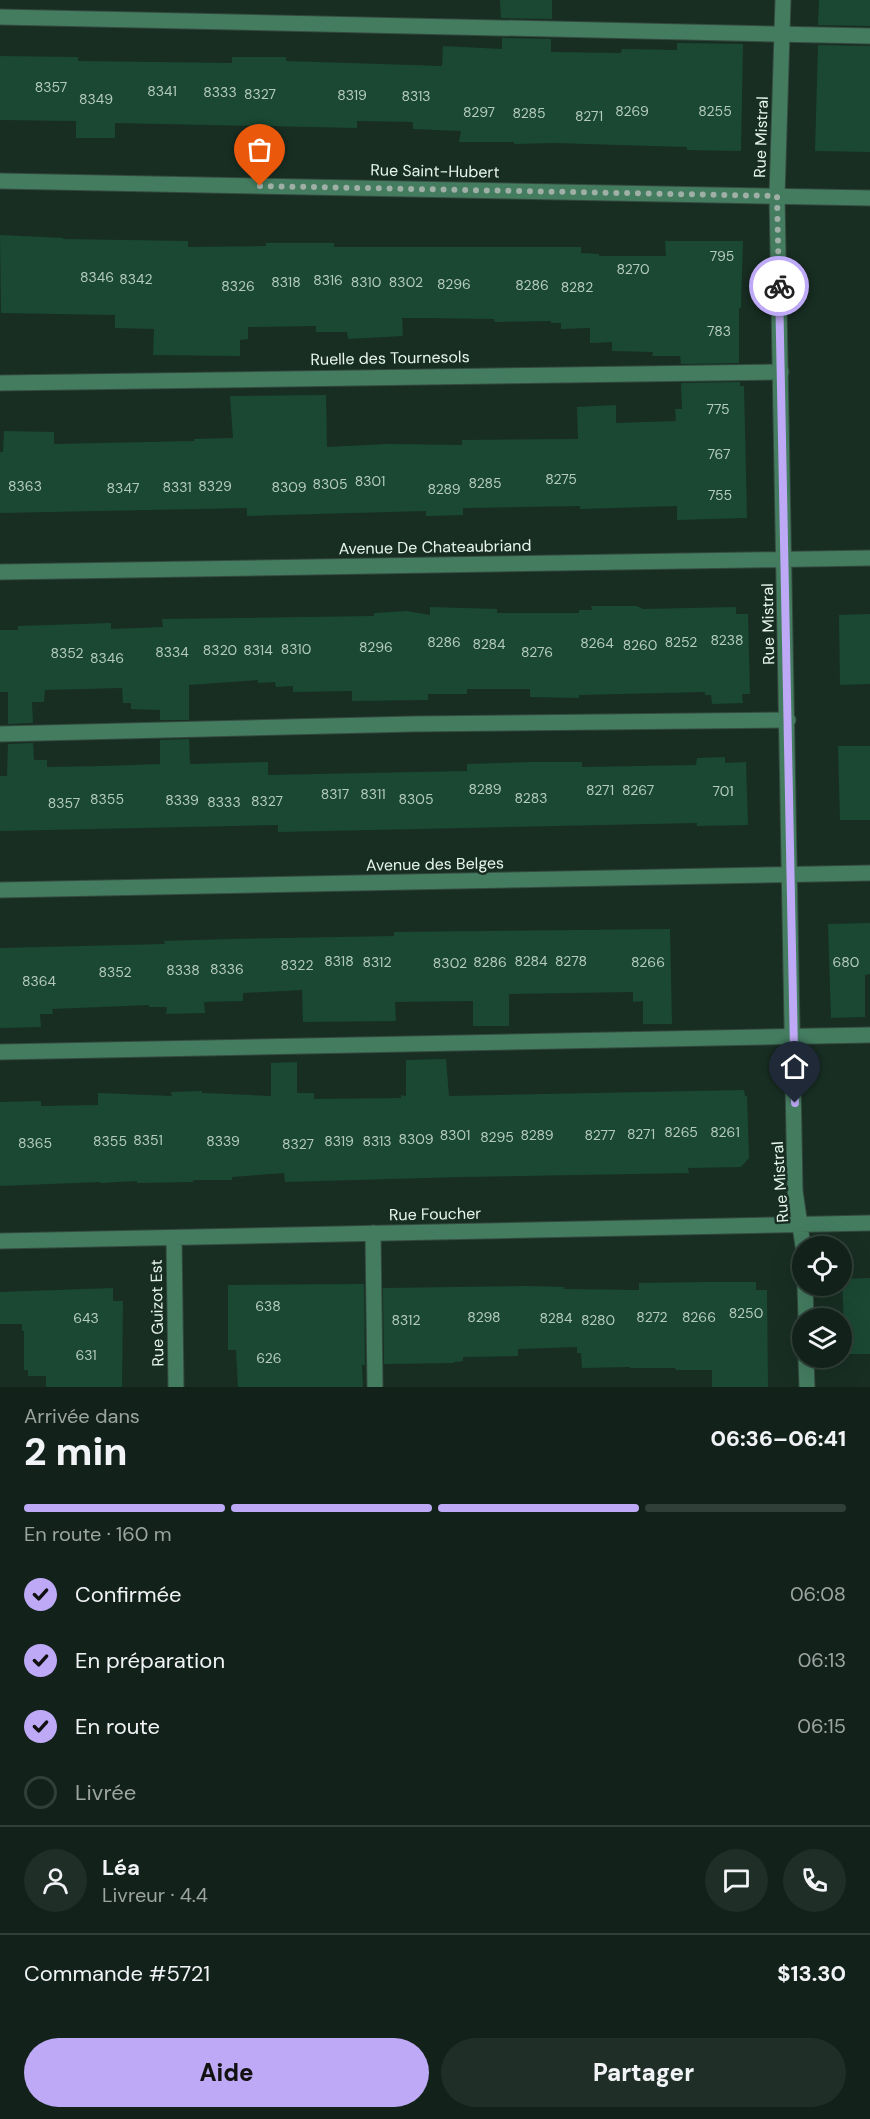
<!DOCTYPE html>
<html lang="fr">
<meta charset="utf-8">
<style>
:root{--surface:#12221a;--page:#1f2f27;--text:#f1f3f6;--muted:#9ca4a2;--line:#313f39;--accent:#bda9f5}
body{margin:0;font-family:"DM Sans",sans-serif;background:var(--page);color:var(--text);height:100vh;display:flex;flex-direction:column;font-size:22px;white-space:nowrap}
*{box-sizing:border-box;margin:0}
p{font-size:20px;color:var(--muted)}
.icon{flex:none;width:33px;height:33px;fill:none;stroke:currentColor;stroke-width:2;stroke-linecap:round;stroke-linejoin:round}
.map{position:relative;height:1387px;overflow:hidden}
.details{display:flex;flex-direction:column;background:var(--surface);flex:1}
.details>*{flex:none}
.controls{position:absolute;left:792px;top:1236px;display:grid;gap:12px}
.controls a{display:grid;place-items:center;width:60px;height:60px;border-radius:50%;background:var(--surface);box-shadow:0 6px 24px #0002,0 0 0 2px var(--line);font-size:30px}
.pin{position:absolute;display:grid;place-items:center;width:51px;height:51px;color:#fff;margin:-62px -26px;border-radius:50% 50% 50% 0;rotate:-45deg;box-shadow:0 0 6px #0007}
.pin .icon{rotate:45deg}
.courier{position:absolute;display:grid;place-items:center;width:60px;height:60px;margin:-30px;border:4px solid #bda9f5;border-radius:50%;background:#fff;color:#222;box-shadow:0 2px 8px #0007}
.summary em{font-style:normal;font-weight:800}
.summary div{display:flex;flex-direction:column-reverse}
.summary{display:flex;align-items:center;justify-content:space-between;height:102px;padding:0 24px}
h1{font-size:39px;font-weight:800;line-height:45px}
.bar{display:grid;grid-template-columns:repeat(4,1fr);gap:9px 6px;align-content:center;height:72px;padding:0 24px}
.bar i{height:8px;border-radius:4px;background:var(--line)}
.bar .active{background:var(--accent)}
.bar p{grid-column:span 4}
.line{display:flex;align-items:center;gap:15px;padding:0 24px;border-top:2px solid var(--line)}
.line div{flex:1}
.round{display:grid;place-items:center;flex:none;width:63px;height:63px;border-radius:32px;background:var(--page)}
ol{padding:0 24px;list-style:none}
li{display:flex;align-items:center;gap:18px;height:66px}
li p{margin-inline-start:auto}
li .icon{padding:6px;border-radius:50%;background:var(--accent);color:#111;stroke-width:4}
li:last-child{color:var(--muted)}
li i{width:33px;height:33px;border:3px solid var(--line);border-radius:50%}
.cta{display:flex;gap:12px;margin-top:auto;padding:12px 24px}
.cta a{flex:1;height:69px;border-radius:36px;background:var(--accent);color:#111;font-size:24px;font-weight:800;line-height:69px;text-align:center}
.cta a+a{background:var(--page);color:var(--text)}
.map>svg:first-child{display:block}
.building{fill:#1a4833}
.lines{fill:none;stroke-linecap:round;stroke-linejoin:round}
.service-casing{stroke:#354a3f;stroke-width:17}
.minor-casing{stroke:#354a3f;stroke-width:17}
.tertiary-casing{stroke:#354a3f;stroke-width:17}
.service{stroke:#447c60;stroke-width:15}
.minor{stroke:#447c60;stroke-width:15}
.tertiary{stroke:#447c60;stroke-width:15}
.done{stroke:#9fafa6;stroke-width:6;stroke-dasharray:0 10.8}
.route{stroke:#bda9f5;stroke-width:8}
.labels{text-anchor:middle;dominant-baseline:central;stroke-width:5;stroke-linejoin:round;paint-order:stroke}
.number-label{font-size:14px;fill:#b4cabe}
.street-label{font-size:16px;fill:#e7f5ed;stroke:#182e23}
</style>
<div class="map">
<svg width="870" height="1387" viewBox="0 0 870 1387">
<rect width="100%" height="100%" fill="#182e23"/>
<path class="building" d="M500,0H552V19L501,18Z
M819,0H870V26L818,25Z
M502,38L551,39V52L621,53L622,49L677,50V43L743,44L741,151L687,150V147L554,143L514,144V142H459L461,131L413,129V122L357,121V128L115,123V138H76V121L0,120V56L78,57V61L232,63V57H286V61L442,66L443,46L502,49Z
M818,45L870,46V152L815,151Z
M0,235L63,238V239L188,241V247L266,246V243H334V247H581V253L599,254V256H666L665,241H743L741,308H739V363L681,364L680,356H652L653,352L612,351V342L590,343V328L561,329V323H551V321L495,322L494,319L428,318H402L403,336L348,339L347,332H316V326L248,327V339L240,340V356L153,355L154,329L115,328V315L1,313Z
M740,382V386H744L747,518L677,520V506L580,509V506L463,508V515L426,516V511L247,516V508L0,513V452H3L4,431L54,432V444L194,441V439L233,438L230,396L326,395L327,447L388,444L462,445V440L578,439L577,407L616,405V423L676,421L675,409H682L681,383Z
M591,606H637L643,609L736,607V614H748L750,694H742L743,703L712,704L711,695H705V692L579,695V698L530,697V689H467V694H428V700L352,701V691L293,692V686L276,687L275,682L258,683V680L189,685V720H160V710L131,709V703H123L122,688L45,690L44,702H32L33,723L8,724V692H0V630H18V626L111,623V629L163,627L162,619L374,616V613L407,611L430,615V607L497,609V613H579V610H592Z
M870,614V684L840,685L839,615Z
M189,739L190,764L268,762V775L467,771V764L530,762H582V767L696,765L697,758L725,757V763L746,762L748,825L697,826V823L278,832V825L0,831V776H7L8,744L33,743L34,760H47V767L104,766L160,764V740Z
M838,746H870V820H840Z
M870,923V974L865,975V1017L831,1018L828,924Z
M670,929L672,1024H643V1001L633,1002V992L509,994V1026H473V1001L395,1002L396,1021L303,1022L302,990L243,993V1001L204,1002L205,1013L166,1014L167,1007H149V1005L52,1009L53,1014H40L41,1027L0,1028V948L165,944L164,941L231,939L394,936V932Z
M446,1059L449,1096L744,1090L745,1096H747L749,1158L741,1167L688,1168L689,1173L460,1177L285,1182L284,1173L232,1177V1180H193V1182L137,1183V1181L101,1183L100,1182L0,1186V1102L41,1101V1106L98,1105V1093L172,1096L171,1092L202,1091V1093L271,1096V1063L297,1062V1093H314V1099L401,1098V1095L406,1096V1060Z
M870,1278V1354H845L842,1279Z
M707,1282H756V1290H767L768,1387H712V1370H676L675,1368H630V1367L582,1368L581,1353H577V1347L518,1349V1356L463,1357V1361L454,1362V1363L384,1364L383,1288L527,1286L564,1287V1289L639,1290V1283Z
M364,1284L365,1365H362L363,1387H238L236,1350H228V1285Z
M113,1288V1301H123L122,1387H46V1376H28V1370H24V1331H22V1324H0V1292Z"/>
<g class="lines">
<defs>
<path id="service" d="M0,17L870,36
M0,383L781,372
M0,734L413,724L788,720
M0,1052L870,1035
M373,1233L375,1387"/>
<path id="minor" d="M783,0L777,196L795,1191L803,1246
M0,572L870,558
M0,890L870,873
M174,1238L176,1387
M0,1241L870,1223
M805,1286L806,1318
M806,1358L807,1387"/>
<path id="tertiary" d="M0,181L870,198"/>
</defs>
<use href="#service" class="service-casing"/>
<use href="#minor" class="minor-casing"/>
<use href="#tertiary" class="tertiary-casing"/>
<use href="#service" class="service"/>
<use href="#minor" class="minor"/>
<use href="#tertiary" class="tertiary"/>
</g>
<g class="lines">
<path class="done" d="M260,186L777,196L779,286"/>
<path class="route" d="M779,286L795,1103"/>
</g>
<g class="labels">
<g class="number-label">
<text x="51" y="87">8357</text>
<text x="162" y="91">8341</text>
<text x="220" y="92">8333</text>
<text x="260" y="94">8327</text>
<text x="352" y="95">8319</text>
<text x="416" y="96">8313</text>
<text x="96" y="99">8349</text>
<text x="632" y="111">8269</text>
<text x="715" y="111">8255</text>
<text x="479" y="112">8297</text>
<text x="529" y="113">8285</text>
<text x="589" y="116">8271</text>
<text x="722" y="256">795</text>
<text x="633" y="269">8270</text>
<text x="97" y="277">8346</text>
<text x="136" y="279">8342</text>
<text x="328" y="280">8316</text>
<text x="286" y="282">8318</text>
<text x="366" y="282">8310</text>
<text x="406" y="282">8302</text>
<text x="454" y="284">8296</text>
<text x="532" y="285">8286</text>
<text x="238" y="286">8326</text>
<text x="577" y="287">8282</text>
<text x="719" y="331">783</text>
<text x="718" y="409">775</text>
<text x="719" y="454">767</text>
<text x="561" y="479">8275</text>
<text x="370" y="481">8301</text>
<text x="485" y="483">8285</text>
<text x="330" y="484">8305</text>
<text x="25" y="486">8363</text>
<text x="215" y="486">8329</text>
<text x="177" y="487">8331</text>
<text x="289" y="487">8309</text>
<text x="123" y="488">8347</text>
<text x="444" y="489">8289</text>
<text x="720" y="495">755</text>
<text x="727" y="640">8238</text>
<text x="444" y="642">8286</text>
<text x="681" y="642">8252</text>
<text x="597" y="643">8264</text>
<text x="489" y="644">8284</text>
<text x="640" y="645">8260</text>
<text x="376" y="647">8296</text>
<text x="296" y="649">8310</text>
<text x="220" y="650">8320</text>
<text x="258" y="650">8314</text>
<text x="172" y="652">8334</text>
<text x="537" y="652">8276</text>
<text x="67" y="653">8352</text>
<text x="107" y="658">8346</text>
<text x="485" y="789">8289</text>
<text x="600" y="790">8271</text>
<text x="638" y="790">8267</text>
<text x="723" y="791">701</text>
<text x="335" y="794">8317</text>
<text x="373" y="794">8311</text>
<text x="531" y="798">8283</text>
<text x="107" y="799">8355</text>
<text x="416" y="799">8305</text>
<text x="182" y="800">8339</text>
<text x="267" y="801">8327</text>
<text x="224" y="802">8333</text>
<text x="64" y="803">8357</text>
<text x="339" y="961">8318</text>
<text x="531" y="961">8284</text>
<text x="571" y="961">8278</text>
<text x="377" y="962">8312</text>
<text x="490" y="962">8286</text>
<text x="648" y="962">8266</text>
<text x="846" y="962">680</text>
<text x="450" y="963">8302</text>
<text x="297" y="965">8322</text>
<text x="227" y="969">8336</text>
<text x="183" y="970">8338</text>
<text x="115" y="972">8352</text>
<text x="39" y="981">8364</text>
<text x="681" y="1132">8265</text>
<text x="725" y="1132">8261</text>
<text x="641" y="1134">8271</text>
<text x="455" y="1135">8301</text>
<text x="537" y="1135">8289</text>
<text x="600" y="1135">8277</text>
<text x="497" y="1137">8295</text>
<text x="416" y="1139">8309</text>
<text x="148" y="1140">8351</text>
<text x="110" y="1141">8355</text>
<text x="223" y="1141">8339</text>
<text x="339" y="1141">8319</text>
<text x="377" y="1141">8313</text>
<text x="35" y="1143">8365</text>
<text x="298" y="1144">8327</text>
<text x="268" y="1306">638</text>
<text x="746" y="1313">8250</text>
<text x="484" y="1317">8298</text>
<text x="652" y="1317">8272</text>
<text x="699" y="1317">8266</text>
<text x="86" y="1318">643</text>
<text x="556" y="1318">8284</text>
<text x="406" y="1320">8312</text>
<text x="598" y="1320">8280</text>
<text x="86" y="1355">631</text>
<text x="269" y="1358">626</text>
</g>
<g class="street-label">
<text transform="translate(761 137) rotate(-88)">Rue Mistral</text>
<text transform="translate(435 171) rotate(1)">Rue Saint-Hubert</text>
<text transform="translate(390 358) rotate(-1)">Ruelle des Tournesols</text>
<text transform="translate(435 547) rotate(-1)">Avenue De Chateaubriand</text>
<text transform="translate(768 624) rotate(-91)">Rue Mistral</text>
<text transform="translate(435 864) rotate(-1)">Avenue des Belges</text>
<text transform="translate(780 1182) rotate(-94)">Rue Mistral</text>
<text transform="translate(435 1214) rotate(-1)">Rue Foucher</text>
<text transform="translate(157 1313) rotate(-91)">Rue Guizot Est</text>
</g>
</g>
</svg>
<div class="controls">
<a><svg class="icon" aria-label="locate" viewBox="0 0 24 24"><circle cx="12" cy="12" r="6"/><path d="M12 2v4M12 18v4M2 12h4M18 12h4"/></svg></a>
<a><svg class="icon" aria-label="layers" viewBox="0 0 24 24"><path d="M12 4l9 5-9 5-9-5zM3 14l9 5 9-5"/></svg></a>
</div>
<div class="pin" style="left:260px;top:186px;background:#ea580c"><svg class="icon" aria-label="bag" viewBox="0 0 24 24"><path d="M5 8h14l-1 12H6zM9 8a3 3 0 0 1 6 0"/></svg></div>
<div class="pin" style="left:795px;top:1103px;background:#1f2937"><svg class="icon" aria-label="home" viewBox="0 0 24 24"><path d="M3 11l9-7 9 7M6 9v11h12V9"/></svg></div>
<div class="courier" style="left:779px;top:286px"><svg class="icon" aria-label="bike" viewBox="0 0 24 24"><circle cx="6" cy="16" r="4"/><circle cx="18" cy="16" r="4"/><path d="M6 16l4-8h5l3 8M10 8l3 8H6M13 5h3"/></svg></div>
</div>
<section class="details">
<div class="summary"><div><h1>2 min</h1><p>Arrivée dans</p></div><em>06:36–06:41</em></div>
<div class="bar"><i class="active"></i><i class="active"></i><i class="active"></i><i></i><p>En route · 160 m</p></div>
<ol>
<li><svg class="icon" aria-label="check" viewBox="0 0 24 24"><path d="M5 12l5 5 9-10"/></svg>Confirmée<p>06:08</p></li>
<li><svg class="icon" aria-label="check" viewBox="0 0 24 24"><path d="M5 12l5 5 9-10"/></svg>En préparation<p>06:13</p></li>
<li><svg class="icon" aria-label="check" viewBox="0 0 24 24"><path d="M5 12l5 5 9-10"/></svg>En route<p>06:15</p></li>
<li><i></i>Livrée</li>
</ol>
<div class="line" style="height:108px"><a class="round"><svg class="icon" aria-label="person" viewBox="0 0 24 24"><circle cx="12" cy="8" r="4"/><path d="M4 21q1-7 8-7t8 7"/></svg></a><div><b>Léa</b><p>Livreur · 4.4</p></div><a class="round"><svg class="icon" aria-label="chat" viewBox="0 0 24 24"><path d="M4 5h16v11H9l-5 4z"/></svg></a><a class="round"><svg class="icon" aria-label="phone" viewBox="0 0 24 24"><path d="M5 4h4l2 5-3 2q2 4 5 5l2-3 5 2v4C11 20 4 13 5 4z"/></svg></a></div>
<div class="line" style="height:78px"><div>Commande #5721</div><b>$13.30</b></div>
<div class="cta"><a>Aide</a><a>Partager</a></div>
</section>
